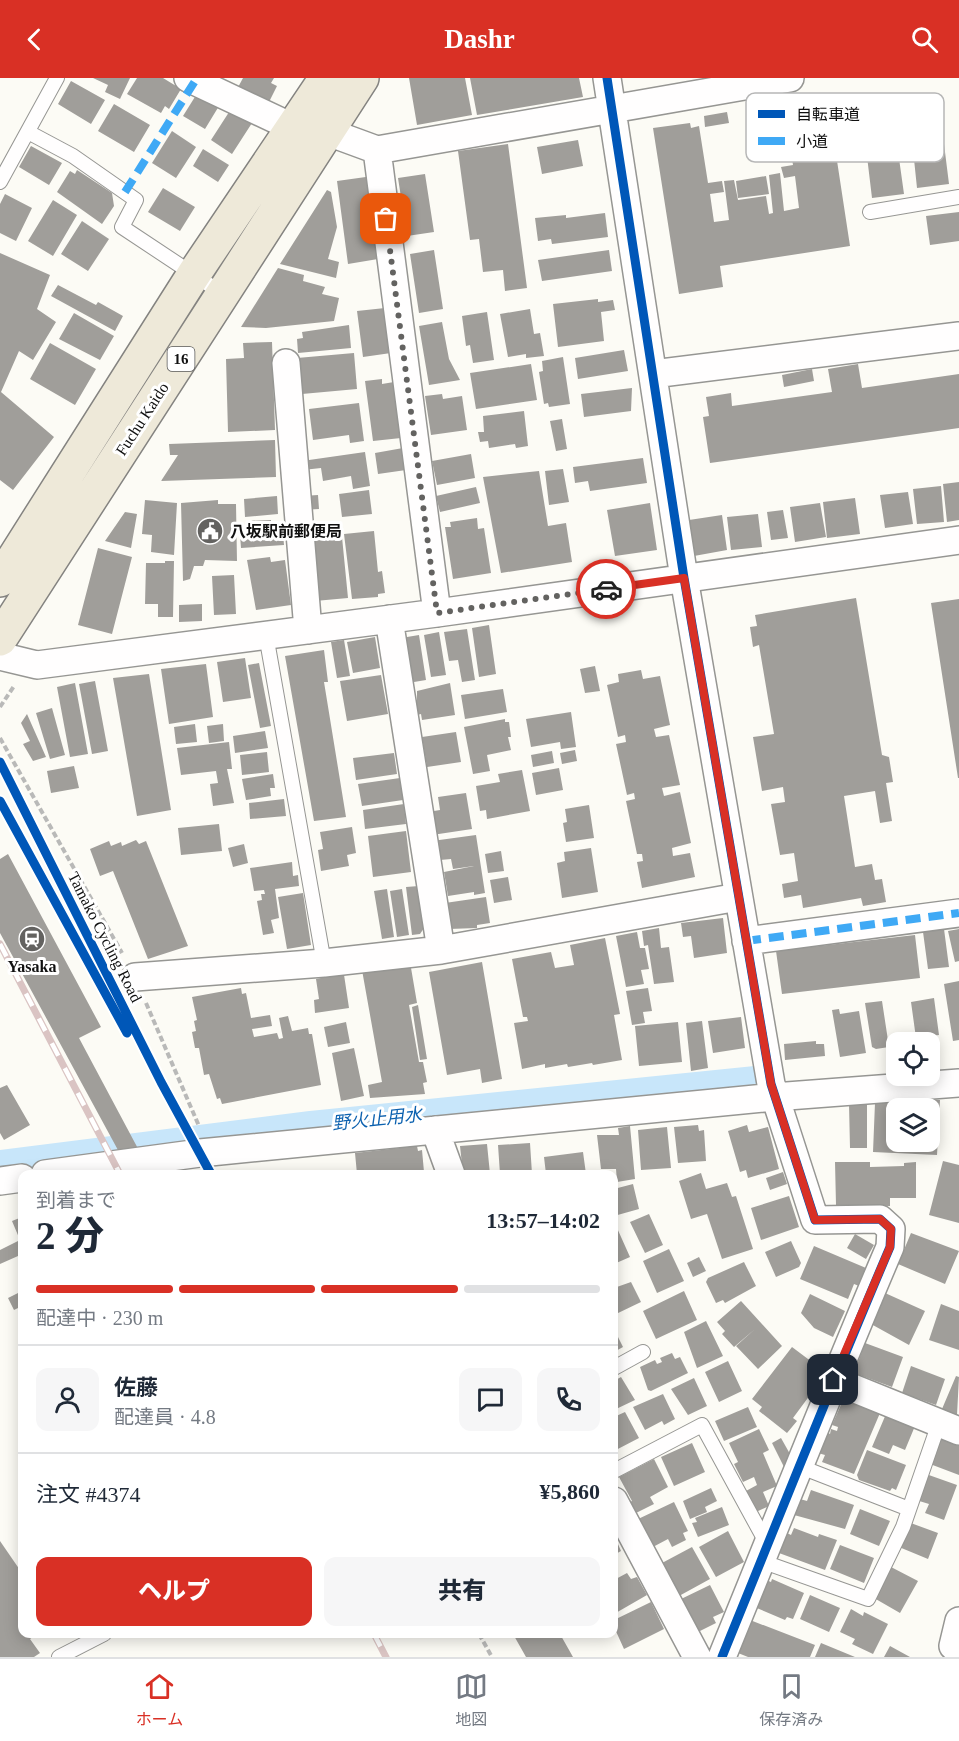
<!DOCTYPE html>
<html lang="ja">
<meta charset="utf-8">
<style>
:root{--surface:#fff;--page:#f6f6f7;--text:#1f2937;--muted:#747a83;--line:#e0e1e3;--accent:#d93025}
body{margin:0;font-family:"Times New Roman","Noto Sans JP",serif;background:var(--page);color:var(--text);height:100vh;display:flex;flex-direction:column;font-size:22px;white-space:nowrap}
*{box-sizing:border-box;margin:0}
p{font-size:20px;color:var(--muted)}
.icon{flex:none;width:33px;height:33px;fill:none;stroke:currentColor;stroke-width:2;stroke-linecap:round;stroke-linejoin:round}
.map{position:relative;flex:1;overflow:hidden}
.sheet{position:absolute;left:18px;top:1092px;width:600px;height:468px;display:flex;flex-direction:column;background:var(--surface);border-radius:12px;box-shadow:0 3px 15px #0003}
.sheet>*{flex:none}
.controls{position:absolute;left:886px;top:954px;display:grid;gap:12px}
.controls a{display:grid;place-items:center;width:54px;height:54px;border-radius:12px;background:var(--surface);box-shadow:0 3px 15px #0003;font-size:30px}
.pin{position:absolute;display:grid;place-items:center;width:51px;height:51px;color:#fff;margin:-26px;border-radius:12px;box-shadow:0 3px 9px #0006}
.courier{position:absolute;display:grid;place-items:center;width:60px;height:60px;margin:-30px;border:4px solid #d93025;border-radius:50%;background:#fff;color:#222;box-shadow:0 2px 8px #0007}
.overview em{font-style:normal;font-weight:800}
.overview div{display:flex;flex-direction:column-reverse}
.overview{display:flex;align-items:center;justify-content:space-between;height:102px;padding:0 18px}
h1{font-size:39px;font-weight:800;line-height:45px}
.bar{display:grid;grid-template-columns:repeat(4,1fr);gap:9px 6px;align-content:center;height:72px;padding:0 18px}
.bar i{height:8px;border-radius:4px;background:var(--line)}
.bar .current{background:var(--accent)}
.bar p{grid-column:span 4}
.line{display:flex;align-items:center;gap:15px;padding:0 18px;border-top:2px solid var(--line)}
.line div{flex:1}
.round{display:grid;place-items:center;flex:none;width:63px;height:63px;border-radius:12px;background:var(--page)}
.cta{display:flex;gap:12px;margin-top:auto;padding:12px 18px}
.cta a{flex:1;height:69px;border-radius:12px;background:var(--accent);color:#fff;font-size:24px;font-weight:800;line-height:69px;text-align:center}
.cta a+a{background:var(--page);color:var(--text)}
header{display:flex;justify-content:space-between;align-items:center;height:78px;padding:0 18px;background:var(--accent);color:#fff;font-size:27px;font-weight:800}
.tabs{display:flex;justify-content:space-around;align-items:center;height:84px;border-top:2px solid var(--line);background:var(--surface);font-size:16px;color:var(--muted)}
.tabs a{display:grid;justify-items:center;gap:3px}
.tabs .current{color:var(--accent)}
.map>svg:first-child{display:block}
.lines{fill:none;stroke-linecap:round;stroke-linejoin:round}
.canal{stroke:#c8e6fa;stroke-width:30}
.building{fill:#a09e9a;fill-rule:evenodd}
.lane-casing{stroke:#969693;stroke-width:16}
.street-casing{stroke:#969693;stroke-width:30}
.primary-casing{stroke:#848380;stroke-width:36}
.path{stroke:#b9b9b8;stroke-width:4;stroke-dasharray:6 3;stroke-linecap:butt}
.lane{stroke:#fffefe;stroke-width:14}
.street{stroke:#fffefe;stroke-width:27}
.primary{stroke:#eee9d9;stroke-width:33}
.rail-casing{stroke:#dac4c3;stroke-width:7}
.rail{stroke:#fff;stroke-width:4.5;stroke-dasharray:14;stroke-linecap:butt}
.quiet{stroke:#3fa9f5;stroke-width:8;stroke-dasharray:15 8;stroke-linecap:butt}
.cycleway-casing{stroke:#fff;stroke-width:13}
.cycleway{stroke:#0057b8;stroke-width:9}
.done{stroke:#636260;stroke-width:6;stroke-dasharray:0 10.8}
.route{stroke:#d93025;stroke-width:8}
.labels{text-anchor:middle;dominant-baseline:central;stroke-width:6;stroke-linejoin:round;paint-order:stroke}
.shield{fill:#fff;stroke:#585858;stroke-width:1.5}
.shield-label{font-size:15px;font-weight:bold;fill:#101010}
.street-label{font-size:16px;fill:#101010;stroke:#fff}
.poi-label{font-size:16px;font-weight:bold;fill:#101010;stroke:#fff;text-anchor:start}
.water-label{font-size:18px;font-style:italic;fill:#0c61af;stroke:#fff}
.key{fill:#fff;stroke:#b7b7b7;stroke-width:1.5}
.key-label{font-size:16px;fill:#101010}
</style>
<header><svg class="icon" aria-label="back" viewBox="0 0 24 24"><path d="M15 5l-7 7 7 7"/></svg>Dashr<svg class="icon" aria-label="search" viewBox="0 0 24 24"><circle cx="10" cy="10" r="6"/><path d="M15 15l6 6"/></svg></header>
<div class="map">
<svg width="959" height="1579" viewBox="0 0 959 1579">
<rect width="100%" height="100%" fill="#fcfbf5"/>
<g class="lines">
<path class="canal" d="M0,1087L311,1048L756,1003"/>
</g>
<path class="building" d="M93,0H130L120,21L105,14L108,7Z
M137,0H163L181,11L169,31L165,28L161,35L127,16Z
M243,0H274L271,5L277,8L267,28L236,13Z
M409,0H465L472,37L417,47Z
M470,0H579L583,19L477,37Z
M71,3L105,22L91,46L58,26Z
M198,14L219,28L205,51L183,38Z
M827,17L850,168L720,188L723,209L679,216L653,50L690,45L691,50L699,48L708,105L722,103L724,114L710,116L714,144L729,142L724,103L734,102L738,122L766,118L769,136L773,135L769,97L780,95L784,133L799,130L795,98L784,100L781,89L793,87L784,31L765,34L763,24L783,21L784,28L789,27L788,23Z
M114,26L150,47L134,74L98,53Z
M231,31L252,45L232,76L211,62Z
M727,34L729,45L705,49L704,38Z
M172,53L196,69L176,100L152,85Z
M943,58L949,106L917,110L912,62Z
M578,62L583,88L542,96L537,69Z
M508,66L527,210L505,213L503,192L483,194L479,161L470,162L458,73Z
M897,66L904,116L872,120L866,70Z
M31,68L62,85L49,107L19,89Z
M203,71L229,87L218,104L193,88Z
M77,92L112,115L114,128L102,146L57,114L70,93L75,96Z
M425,96L434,154L407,158L398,100Z
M373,98L384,180L348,186L337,103Z
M766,98L769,116L738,120L736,103Z
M163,110L195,129L180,153L148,134Z
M327,112L331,114L337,149L328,181L339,184L336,200L280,186Z
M5,116L32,130L16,163L0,155V126Z
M53,122L77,137L53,178L28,163Z
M959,134V163L930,167L926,138Z
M605,135L608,159L552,166L551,161L538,163L535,140L566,137V140Z
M82,143L109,161L88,193L61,176Z
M434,172L443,231L419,235L410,176Z
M609,172L612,193L542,203L538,182Z
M0,175L50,197L37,231L56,244L33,282L19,273L1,314L54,359L13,412L0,402Z
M278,190L304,197L303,203L325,209L322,216L339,220L334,243L266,250L241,249Z
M58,207L96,227L98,224L123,238L115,253L51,218Z
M598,221V224L613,222L615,232L601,234L604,263L558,269L553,226Z
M385,230L391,275L363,279L357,233Z
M530,231L534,256L540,255L544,278L526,280V276L508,279L500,236Z
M487,234L494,282L473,285L470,267L466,268L462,238Z
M74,235L114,258L100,282L59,261Z
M442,244L449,281L460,302L429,307L419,248Z
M349,247L351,270L298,275L297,261L303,260L302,254Z
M272,264L275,352L228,354L226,281L244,280L243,265Z
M50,265L96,291L75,327L30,301Z
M624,272L628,293L578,301L575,280Z
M354,275L357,311L302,316L297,280Z
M563,279L570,326L549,329L548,325L544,326L539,294L543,293L542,283Z
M531,286L537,322L476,331L470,295Z
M858,286L862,310L959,296V350L710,385L703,339L709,338L706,319L731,315L732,328L832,314L828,291Z
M812,291L814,303L784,309L782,297Z
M382,301V306L394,304L401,360L373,363L365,303Z
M632,310L631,333L584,339L581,316Z
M442,316L443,321L462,318L467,352L431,357L425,318Z
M359,325L364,363L350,365L349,357L313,362L309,331Z
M524,333L528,368L516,370L515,366L489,370L488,363L480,364L478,354H484L483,338Z
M562,341L567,371L556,373L550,343Z
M275,362L276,399L161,403L178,377H170L169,366Z
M403,370L406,392L378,396L375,375Z
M365,374L370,408L353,411L351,398L323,403L321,390L303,392L302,383Z
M471,376L475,400L437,407L432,383Z
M643,380L647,405L590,413L588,403L575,405L573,389Z
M563,391L569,424L549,427L545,393Z
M539,393L548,448L566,445L572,484L501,495L483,399Z
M959,404V442L947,444L943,406Z
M941,408L944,444L917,446L913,411Z
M476,409L480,425L440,434L436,418Z
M369,412L372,436L342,439L339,416Z
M908,414L913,446L885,450L880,417Z
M318,417L319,431L303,432L302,418Z
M277,418L278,436L245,439L244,421Z
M855,420L860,456L827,460L823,424Z
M145,422L177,425L174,477L151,474L152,457L142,456Z
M218,422V426H236L237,483L205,482L203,488H194L190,501L183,503L181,425Z
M650,425L657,472L615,478L607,432Z
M820,425L826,459L795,464L790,429Z
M783,432L788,460L771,462L767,434Z
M125,434L137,436L131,470L105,463Z
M758,436L762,469L731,472L727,439Z
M722,437L727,472L694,478L689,442Z
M477,440L478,451L484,450L491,495L453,501L445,449H451L450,444Z
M271,442L272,456L283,455L284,467L241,470L240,457H248L246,443Z
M374,453L378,494L382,493L385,515L378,516V519L352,521L344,456Z
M342,459L348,520L315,523L309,462Z
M98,470L132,479L112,556L78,547Z
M270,479L271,484L285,482L291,527L256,532L247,482Z
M165,483H174L173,539H158V526H145L146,485H165Z
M234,497L236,536L214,537L212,498Z
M856,520L882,677L889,679L893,704L886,705L892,743L880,745L875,713L844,718L855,789L872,786L875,802L882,801L886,824L863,828L861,820L803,830L801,817L784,820L782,806L798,803L794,775L780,777L771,726L785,724L783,709L762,713L753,659L774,656L759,567L753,569L750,549L757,548L755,537Z
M959,521V700H958L931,525Z
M202,526V543L179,544V527Z
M489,547L496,596L479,599L472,550Z
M467,551L475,602L462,604L458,582L449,583L444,554Z
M439,554L446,597L431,599L424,557Z
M419,557L426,602L408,605L401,560Z
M375,559L380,590L353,595L347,564Z
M344,562L350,598L337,600L331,564Z
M324,572L328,604H324L346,739L314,743L285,578Z
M245,580L251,620L223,624L217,584Z
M259,585L271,648L260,650L248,587Z
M206,586L213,639L169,646L161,591Z
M595,588L600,613L585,615L580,591Z
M641,592L643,601L660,598L670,647L654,651L656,659L669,657L680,707L662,710L664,718L680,714L691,765L672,770L673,778L690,775L695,799L642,810L637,784L643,783L642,776H637L626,723L635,721L634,715L627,717L616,666L626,664L625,657L618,659L607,607L619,604L618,596Z
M149,596L171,732L137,738L113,600Z
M381,597L388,636L347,643L340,603Z
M95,603L108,673L92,676L79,606Z
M75,605L88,676L70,679L57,609Z
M450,605L455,637L422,642L421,636L417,637V613Z
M503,611L507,634L465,641L461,617Z
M52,630L65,677L50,681L36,635Z
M571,634L576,669L561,671L560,664L531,669L526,641Z
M27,636L46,679L33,683L23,666L30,663L21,645Z
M505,641V644H509L511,659H508L511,672L487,677L490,693L473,696L464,649Z
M195,646L197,664L176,666L174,649Z
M223,646L224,663L209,665L207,648Z
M265,653L268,670L235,675L233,658Z
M456,654L461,684L427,689L422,659Z
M229,664L232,691H227L234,725L213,728L210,706L218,705L216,693L181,697L177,670Z
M575,672L577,683L562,686L560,675Z
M552,673L554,685L533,689L531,677Z
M267,674L269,694L242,697L240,677Z
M394,675L397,696L356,702L353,680Z
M74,688L79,710L51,715L47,693Z
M559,690L563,712L536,717L532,695Z
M522,692L530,733L487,741L486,732L480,733L476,708L500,704L498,696Z
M273,696L275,710H270L271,718L246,722L242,701Z
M400,700L403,722L362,728L358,706Z
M466,715L472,751L432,757L428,734L440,732L438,719Z
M284,721L286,738L250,741L249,725Z
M404,726L406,746L365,751L363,732Z
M589,727L594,760L566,764L563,745L567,744L565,731Z
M219,746L222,773L181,777L178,750Z
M352,749L356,775L347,777L349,788L321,793L318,772L323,771L320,754Z
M406,753L411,794L373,799L368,758Z
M476,757L485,815L474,817V814L448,818L444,794L474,788L453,791L451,781L440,782L432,763Z
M136,762L139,766L146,763L188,868L148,881L113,793L100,798L90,771L109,763L111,768L121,764L122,768Z
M244,766L248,785L233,789L228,770Z
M591,770L598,814L562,820L557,785L565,783L564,774Z
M501,773L504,793L488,795L485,776Z
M8,776L101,949L79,960L151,1095L148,1096H131L0,855V781Z
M292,784L293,798L298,797L299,808L275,811L279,840L271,842L274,855L263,857L257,823L262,822L261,816H265L264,812L254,813L250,790Z
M508,799L512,822L494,825L490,802Z
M419,808L424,850L420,856L412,857L406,809Z
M387,811L394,859L382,861L374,813Z
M402,811L409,857L397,859L390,813Z
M303,815L311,867L287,871L278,819Z
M486,819L490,845L477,847V850L449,851L445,825Z
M723,840L727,875L694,880L691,858L683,859L681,845Z
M659,850L661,870L669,869L674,904L654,906L648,867L644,868L642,853Z
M944,851L949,889L928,891L923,854Z
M959,851V883L955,884L948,853Z
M637,854L640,870H645L649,891L641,892L644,906L626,909L616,858Z
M915,857L920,900L782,916L776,873Z
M605,860L620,936L614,937L622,982L593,987L592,985L568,989L567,986L545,990V986L522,991L514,945L528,943L527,939H523L512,881L551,874L555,890L574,887L570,867Z
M410,884L417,925L409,927L419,984H423L427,1004L423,1005L425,1016L370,1020L368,1007L382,1004L362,892Z
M482,884L502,1001L482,1005L480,991L447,997L429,894Z
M343,890L349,930L315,935L314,922L319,921L316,901L331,898L330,892Z
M959,903V962L953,963L944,906Z
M241,910L242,916L246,915L251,940L270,937L272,948L252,951L254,959L277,955L279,961L283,960L279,940L288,938L292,953L308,950L309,956H312L321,1007L222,1026L220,1020L217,1021L209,996L204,997L199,970H195L192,954L196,953L194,943L197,942L192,919Z
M648,910L652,933L643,934L645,945L632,947L626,913Z
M934,920L939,957L916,960L911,924Z
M882,923L889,969L876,971L872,969L865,925Z
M418,927L427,981L420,982L412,929Z
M839,931L840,936L859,933L866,975L840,979L832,932Z
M741,939L745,970L713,975L708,943Z
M702,943L708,990L691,993L686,945Z
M346,944L350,965L328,969L324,949Z
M678,944L682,984L639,988L635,948Z
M816,963V966H824L825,978L785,982L784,966Z
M354,970L364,1018L341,1023L332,975Z
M7,1007L30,1047L4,1062L0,1055V1010Z
M887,1019L940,1022L937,1077L873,1074L875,1025H887ZM897,1030H930V1064H897Z
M849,1026H867V1070H850Z
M698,1047L699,1053L704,1052L706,1083L678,1085L674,1049Z
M747,1047L749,1054L768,1049L779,1091L748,1100L746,1092L740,1094L728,1053Z
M630,1048L635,1101L617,1104L616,1091H601L597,1057H619L618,1050Z
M667,1049L671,1090L641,1092L638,1052Z
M530,1065L532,1096H500L498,1067Z
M487,1066L490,1096H463L460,1068Z
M417,1068L418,1073L422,1072L424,1094L357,1096L355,1075Z
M583,1074L586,1096H546L544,1079Z
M943,1083L959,1087V1145L929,1137Z
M835,1084H870V1089L904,1088V1085L916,1084V1120H890V1128L836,1127Z
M783,1094L787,1106L770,1112L766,1100Z
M701,1095L706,1111L727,1105L732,1119L736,1118L753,1171L722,1181L707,1136L691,1141L679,1103Z
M633,1106L639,1131L614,1138V1111Z
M789,1118L799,1149L761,1162L751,1130Z
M649,1136L663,1167L645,1175L630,1144Z
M22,1139V1188L18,1178L0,1186V1172L20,1162L12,1143Z
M617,1150L630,1179L614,1186V1152Z
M911,1155L959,1173L945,1206L898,1186Z
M855,1156L874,1167L866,1181L847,1170Z
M791,1163L801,1185L799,1189L776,1199L765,1174Z
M814,1168L866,1190L859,1208L854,1206L848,1221L800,1201Z
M669,1171L684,1203L657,1215L643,1183Z
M699,1179L706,1193L693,1199L687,1185Z
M744,1184L756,1208L725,1225L723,1222L716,1225L706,1204L708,1200Z
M631,1204L641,1224L616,1236L614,1210Z
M22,1213V1228L14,1232L8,1220Z
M684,1213L697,1242L656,1261L643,1233Z
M885,1215L925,1233L909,1267L871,1246Z
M810,1216L845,1233L833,1259L814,1250L801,1235Z
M741,1223L782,1268L758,1291L736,1268L755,1251L734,1269L722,1256L725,1253L717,1244Z
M941,1226L959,1233V1272L929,1262Z
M706,1243L723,1278L697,1290L684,1254Z
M614,1251L623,1269L614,1274Z
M865,1265L903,1279L892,1309L854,1295Z
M792,1269L824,1293L811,1310L813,1313L793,1340L797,1343L787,1355L759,1333L762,1329L752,1321Z
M672,1275L675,1281L680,1279L688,1295L651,1313L648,1312L640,1289L655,1282L657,1286L662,1284L660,1280Z
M728,1283L742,1313L719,1324L705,1294Z
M911,1288L945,1301L936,1327L902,1315Z
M956,1298L959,1299L957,1337L942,1331Z
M621,1299L635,1322L614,1332V1303Z
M694,1300L707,1328L688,1337L671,1311Z
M663,1316L675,1341L664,1347L662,1343L645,1352L633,1329Z
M844,1320L880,1335L854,1396L822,1384L825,1377L818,1375L827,1354L830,1356L831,1351L837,1353L838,1349L832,1347Z
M748,1329L757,1349L724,1363L715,1343Z
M625,1334L639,1360L614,1373V1339Z
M886,1336L915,1348L905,1372L893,1367L889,1376L872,1369Z
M759,1351L769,1372L763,1375L777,1408L763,1414L769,1428L756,1434L746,1413L757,1407L754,1399L743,1404L734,1386L738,1384L729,1365Z
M781,1360L790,1376L784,1389L772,1365Z
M940,1361L959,1368V1397L930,1386Z
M692,1365L705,1394L674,1408L661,1379Z
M867,1372L906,1387L896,1412L892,1410L890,1413L859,1402L857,1397Z
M654,1381L668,1409L650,1419L654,1426L634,1436L628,1425L632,1423L619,1399Z
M926,1396L957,1407L944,1442L925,1435L929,1426L916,1422Z
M711,1410L717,1423L705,1429L707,1434L690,1441L683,1423Z
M811,1412L854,1427L845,1451L794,1437L800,1421L807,1423Z
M674,1424L688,1453L683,1455L686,1462L672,1469L668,1461L651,1470L636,1442Z
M722,1429L729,1447L698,1459L692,1445L697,1444L695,1440Z
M860,1431L890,1443L879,1468L850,1456Z
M908,1444L938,1455L928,1481L899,1469Z
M794,1450L818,1459L819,1456L837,1462L825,1492L779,1475L787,1455L791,1457Z
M728,1453L744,1484L716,1499L699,1469Z
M614,1457L621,1473L614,1477Z
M0,1463L22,1495V1556H37L30,1561L40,1575L34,1579H0Z
M840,1467L874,1480L864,1505L830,1491Z
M692,1469L710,1501L679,1518L662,1485Z
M891,1489L918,1503L900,1535L874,1520Z
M627,1495L631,1501L637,1499L647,1517L614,1536V1502Z
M764,1501L771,1504L772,1501L804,1515L793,1541L787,1539L785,1542L752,1528Z
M710,1507L724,1534L713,1539L716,1545L696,1555L679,1522Z
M810,1517L840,1530L829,1554L800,1541Z
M651,1524L664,1551L624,1571L614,1549V1542Z
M851,1531L863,1538L864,1534L888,1546L873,1576L852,1566L855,1561L840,1554Z
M750,1542L815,1567L810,1579H748L738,1575Z
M513,1556H560L573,1579H526Z
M821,1565L855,1579H815Z
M890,1568L910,1579H884Z"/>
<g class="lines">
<defs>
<path id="lane" d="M28,54L73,78L136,122L122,149L223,216
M0,104L57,0
M870,134L959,119
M266,557L324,885
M614,1290L643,1274
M801,1389L909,1431
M614,1393L702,1347L767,1466
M761,1483L868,1521L903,1449L939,1345
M59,1579L104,1556"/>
<path id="street" d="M188,0L294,50L328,54L377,72L790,0
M607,0L684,500L771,1006L815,1142L880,1141L891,1151L890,1169C832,1305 778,1442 722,1579
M377,72L437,535
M286,285L308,552
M653,296L959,258
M389,541L441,872
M0,578L37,587L437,535L959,462
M746,863L959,835
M135,899L324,885L441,872L738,819
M435,1052L451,1096
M45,1096L200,1075L774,1019L959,1005
M0,1103L22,1100
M833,1302L959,1353
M614,1423L697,1579
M959,1543L953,1568L959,1572"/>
<path id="primary" d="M0,502L194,196L326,0
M0,561L362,0"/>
</defs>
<use href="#lane" class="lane-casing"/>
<use href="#street" class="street-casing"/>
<use href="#primary" class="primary-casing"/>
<path class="path" d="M0,629L14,608
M0,660L122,875
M146,925L199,1048
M479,1556L492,1579"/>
<use href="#lane" class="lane"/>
<use href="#street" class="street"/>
<use href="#primary" class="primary"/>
<defs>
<path id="rail" d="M0,866L120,1096
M374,1556L386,1579"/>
</defs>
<use href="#rail" class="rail-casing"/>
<use href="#rail" class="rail"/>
<path class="quiet" d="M125,114L195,3
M746,863L959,835"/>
<defs>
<path id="cycleway" d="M607,0L684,500L771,1006L815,1142L880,1141L891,1151L890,1169C832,1305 778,1442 722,1579
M0,684L161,1004L211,1096
M0,723L127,955"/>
</defs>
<use href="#cycleway" class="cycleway-casing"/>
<use href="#cycleway" class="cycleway"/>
</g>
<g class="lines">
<path class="done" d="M386,141L437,535L606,511"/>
<path class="route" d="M606,511L684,500L771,1006L815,1142L880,1141L891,1151L890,1169L833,1302"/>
</g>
<defs>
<symbol id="civic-disc" viewBox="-11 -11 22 22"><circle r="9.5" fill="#636260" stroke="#fff"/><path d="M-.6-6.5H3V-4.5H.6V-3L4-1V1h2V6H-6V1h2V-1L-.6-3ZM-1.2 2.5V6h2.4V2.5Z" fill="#fff"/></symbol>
<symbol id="station-disc" viewBox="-11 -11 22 22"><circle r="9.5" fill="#636260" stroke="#fff"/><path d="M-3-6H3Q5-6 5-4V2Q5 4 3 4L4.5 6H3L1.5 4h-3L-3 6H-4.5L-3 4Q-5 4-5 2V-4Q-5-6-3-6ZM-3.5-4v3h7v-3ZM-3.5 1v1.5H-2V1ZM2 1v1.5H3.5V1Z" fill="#fff"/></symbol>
</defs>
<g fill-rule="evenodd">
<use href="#civic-disc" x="195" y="438" width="30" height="30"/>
<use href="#station-disc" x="17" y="846" width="30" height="30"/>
</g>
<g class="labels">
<rect class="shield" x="167.5" y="269" width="27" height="24" rx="4.5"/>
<g class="shield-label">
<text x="181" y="281">16</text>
</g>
<g class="street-label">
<text transform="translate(142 341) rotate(-57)">Fuchu Kaido</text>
<text transform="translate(105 859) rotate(63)">Tamako Cycling Road</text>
</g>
<g class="poi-label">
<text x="230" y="453">八坂駅前郵便局</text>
<text x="32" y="888" text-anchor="middle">Yasaka</text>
</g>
<g class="water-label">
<text transform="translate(377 1041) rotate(-6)">野火止用水</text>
</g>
</g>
<rect x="746" y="15" width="198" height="69" rx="9" class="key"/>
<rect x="758" y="32" width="27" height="8" fill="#0057b8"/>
<rect x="758" y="59" width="27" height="8" fill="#3fa9f5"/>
<g class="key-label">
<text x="796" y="42">自転車道</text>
<text x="796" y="69">小道</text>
</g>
</svg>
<div class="controls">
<a><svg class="icon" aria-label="locate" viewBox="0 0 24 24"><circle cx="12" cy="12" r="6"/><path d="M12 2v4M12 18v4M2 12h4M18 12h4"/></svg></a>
<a><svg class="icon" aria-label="layers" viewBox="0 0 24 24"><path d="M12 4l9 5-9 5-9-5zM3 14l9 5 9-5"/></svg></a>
</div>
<div class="pin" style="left:386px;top:141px;background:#ea580c"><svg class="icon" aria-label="bag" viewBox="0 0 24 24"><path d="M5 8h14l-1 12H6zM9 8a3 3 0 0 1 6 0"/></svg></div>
<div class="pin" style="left:833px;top:1302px;background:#1f2937"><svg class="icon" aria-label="home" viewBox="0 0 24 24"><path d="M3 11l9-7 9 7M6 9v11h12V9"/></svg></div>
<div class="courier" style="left:606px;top:511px"><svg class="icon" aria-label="car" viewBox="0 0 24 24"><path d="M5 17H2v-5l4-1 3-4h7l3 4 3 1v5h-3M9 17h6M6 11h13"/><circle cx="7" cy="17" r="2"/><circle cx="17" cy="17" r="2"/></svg></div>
<section class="sheet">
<div class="overview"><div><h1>2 分</h1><p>到着まで</p></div><em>13:57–14:02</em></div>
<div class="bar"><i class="current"></i><i class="current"></i><i class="current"></i><i></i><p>配達中 · 230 m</p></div>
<div class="line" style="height:108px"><a class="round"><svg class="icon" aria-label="person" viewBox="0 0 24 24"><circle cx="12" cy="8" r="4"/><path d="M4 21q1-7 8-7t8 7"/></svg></a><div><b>佐藤</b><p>配達員 · 4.8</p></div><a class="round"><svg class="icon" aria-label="chat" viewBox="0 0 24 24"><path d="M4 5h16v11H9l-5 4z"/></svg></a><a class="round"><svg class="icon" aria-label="phone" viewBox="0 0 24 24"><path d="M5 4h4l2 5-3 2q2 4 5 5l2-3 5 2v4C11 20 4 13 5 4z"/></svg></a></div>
<div class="line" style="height:78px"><div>注文 #4374</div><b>¥5,860</b></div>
<div class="cta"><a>ヘルプ</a><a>共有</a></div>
</section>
</div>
<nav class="tabs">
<a class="current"><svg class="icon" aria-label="home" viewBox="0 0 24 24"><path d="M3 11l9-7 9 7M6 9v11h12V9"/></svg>ホーム</a>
<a><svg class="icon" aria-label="map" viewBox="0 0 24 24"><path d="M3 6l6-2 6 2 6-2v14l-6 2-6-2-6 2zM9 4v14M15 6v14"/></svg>地図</a>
<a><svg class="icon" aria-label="saved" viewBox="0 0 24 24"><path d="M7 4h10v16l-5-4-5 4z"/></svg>保存済み</a>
</nav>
